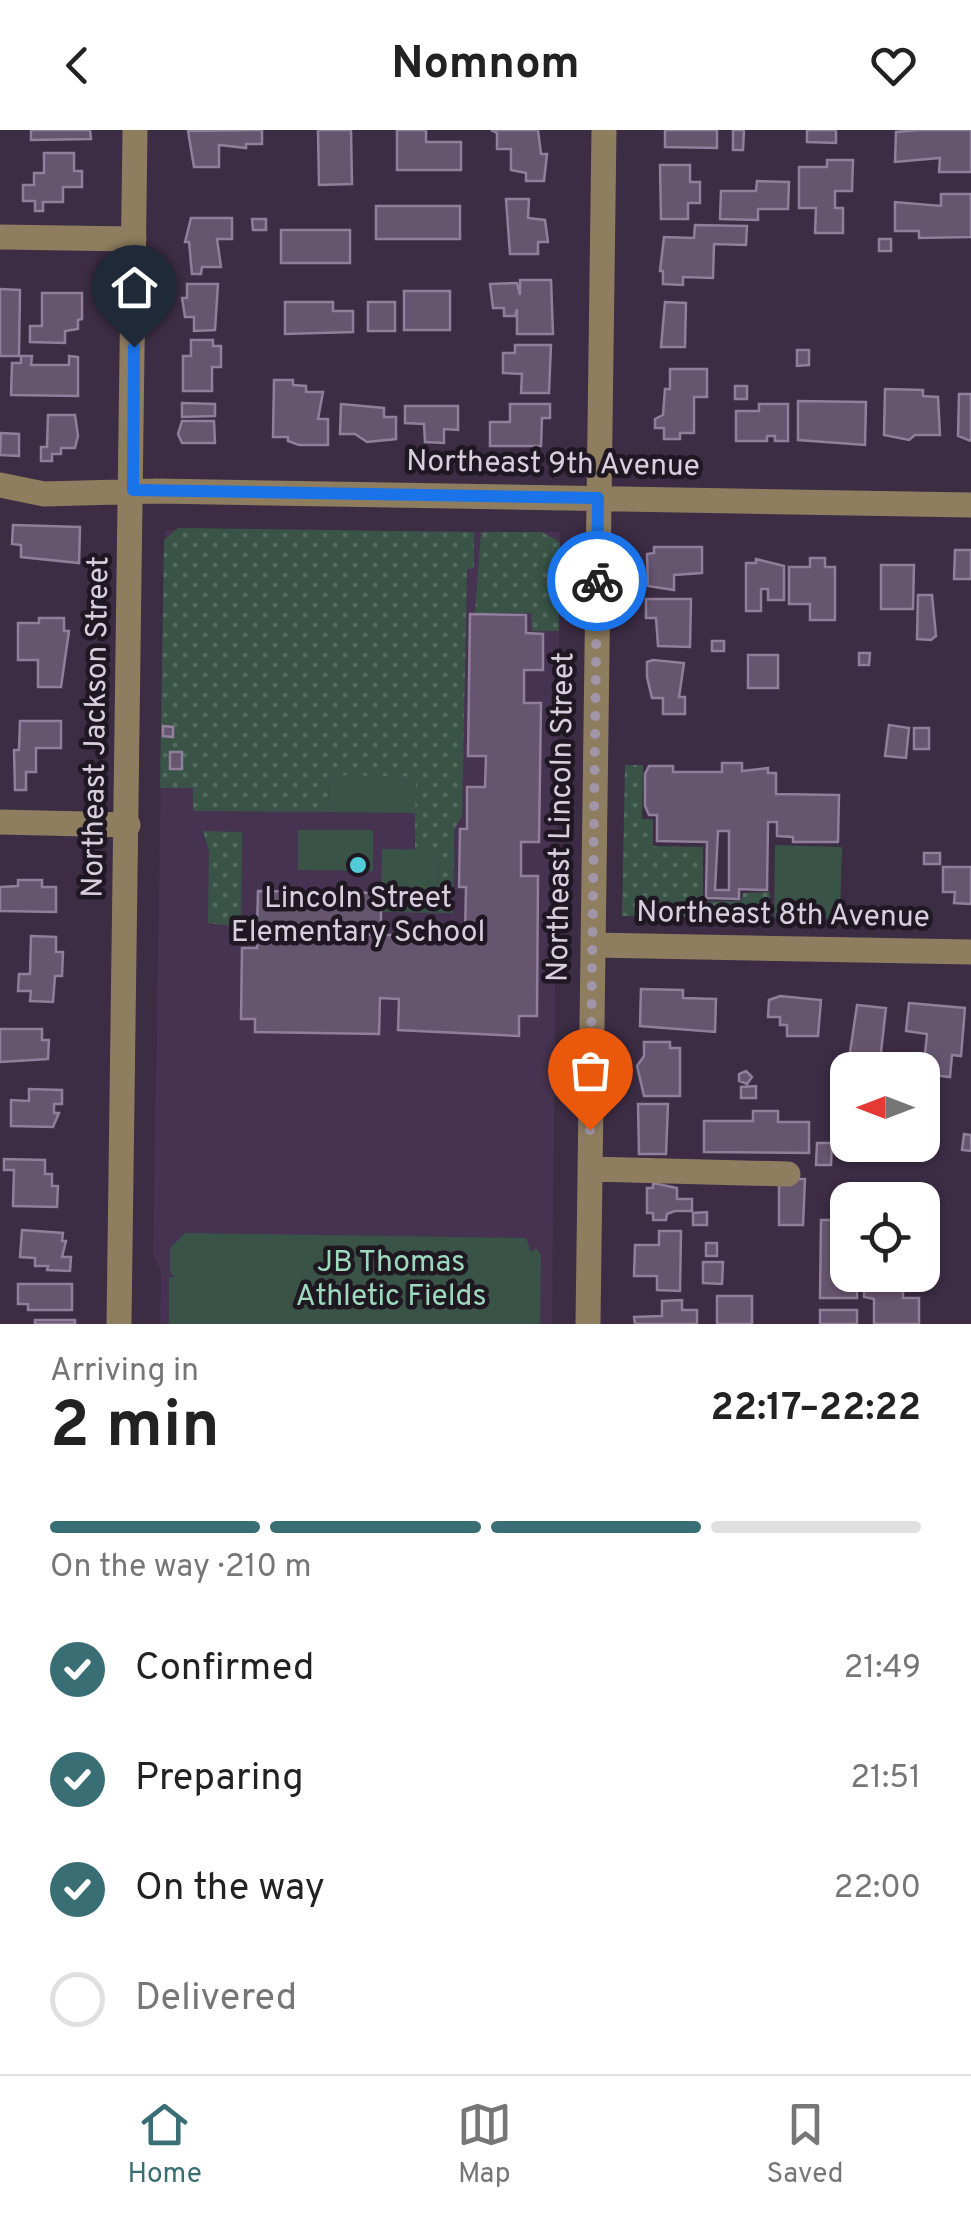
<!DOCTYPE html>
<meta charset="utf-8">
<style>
:root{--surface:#fff;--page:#f6f6f6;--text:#222;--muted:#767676;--line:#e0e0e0;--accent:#386e74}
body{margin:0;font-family:Overpass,sans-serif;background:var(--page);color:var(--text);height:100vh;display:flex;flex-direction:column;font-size:38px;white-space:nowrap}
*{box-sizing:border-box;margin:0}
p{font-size:32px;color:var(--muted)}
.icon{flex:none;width:55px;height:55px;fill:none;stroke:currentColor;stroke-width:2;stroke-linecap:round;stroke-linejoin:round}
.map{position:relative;height:1194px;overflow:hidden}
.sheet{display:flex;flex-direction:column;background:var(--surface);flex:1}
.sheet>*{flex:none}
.needle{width:65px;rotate:270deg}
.controls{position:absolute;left:830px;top:922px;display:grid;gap:20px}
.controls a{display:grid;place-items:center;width:110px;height:110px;border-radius:20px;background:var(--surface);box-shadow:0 2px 8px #0004;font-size:50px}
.pin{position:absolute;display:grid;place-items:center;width:85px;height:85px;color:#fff;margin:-102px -42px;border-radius:50% 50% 50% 0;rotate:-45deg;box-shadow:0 0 10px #0007}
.pin .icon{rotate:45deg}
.courier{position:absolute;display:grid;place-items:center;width:100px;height:100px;margin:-50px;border:8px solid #1a73e8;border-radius:50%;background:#fff;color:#222;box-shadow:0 2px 12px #0007}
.overview em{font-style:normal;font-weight:700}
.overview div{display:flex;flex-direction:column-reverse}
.overview{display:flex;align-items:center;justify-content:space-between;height:170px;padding:0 50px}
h1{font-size:65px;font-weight:700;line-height:75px}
.bar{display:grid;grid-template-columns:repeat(4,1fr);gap:15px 10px;align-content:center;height:120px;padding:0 50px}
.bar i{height:12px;border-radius:8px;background:var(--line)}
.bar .current{background:var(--accent)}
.bar p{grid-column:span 4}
ol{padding:0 50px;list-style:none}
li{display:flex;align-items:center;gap:30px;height:110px}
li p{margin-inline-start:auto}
li .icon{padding:10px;border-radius:50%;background:var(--accent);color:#fff;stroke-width:4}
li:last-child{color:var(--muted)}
li i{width:55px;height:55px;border:5px solid var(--line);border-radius:50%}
header{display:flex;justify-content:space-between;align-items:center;height:130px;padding:0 50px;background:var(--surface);font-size:45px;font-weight:700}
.tab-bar{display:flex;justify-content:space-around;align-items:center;height:140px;border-top:2px solid var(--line);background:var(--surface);font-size:28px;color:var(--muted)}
.tab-bar a{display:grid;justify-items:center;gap:5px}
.tab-bar .current{color:var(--accent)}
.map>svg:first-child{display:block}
.built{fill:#463351}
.grass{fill:url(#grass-dots)}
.park{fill:#395447}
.building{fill:#66556f;stroke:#907f9a;stroke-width:2.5;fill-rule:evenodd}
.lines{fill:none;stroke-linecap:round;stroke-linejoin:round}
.minor{stroke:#8e7d5f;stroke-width:25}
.done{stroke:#a196a8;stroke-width:10;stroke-dasharray:0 18}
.route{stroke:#1a73e8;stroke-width:12}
.poi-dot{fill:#52cbd8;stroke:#1f1823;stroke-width:4}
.labels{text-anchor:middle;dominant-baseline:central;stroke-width:9;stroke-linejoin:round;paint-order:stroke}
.street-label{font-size:30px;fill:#d8cfde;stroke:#1f1823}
.poi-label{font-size:30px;fill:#d8cfde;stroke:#1f1823}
.park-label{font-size:30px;fill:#9ddabc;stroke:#1f1823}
</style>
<header><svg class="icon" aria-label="back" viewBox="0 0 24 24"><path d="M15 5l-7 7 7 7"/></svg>Nomnom<svg class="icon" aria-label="heart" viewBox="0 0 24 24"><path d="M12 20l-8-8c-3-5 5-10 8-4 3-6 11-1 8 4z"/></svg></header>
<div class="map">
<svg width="971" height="1194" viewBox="0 0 971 1194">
<defs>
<pattern id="grass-dots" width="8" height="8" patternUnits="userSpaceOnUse" patternTransform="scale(2.5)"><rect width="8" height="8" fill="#395447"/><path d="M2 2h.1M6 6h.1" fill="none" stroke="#556c61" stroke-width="1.8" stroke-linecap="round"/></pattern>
</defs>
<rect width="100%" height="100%" fill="#3c2c44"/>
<path class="built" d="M165,400L560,402L552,1194H160L161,1141L153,1126Z"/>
<path class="grass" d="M178,398L474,402V438L467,439L462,686L454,700L453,783H437L438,721L415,720V647L330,646L329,682L193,681V658H160L164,410Z
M481,402H542L560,412L559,501H532L531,483H475Z
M625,635H643L642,689H653V716L703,717V771H741L743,763L770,762V788L622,786Z
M203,701L242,702L241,797L208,793L209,721Z"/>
<path class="park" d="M330,645L416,647L415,683L329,682Z
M298,700H373V741L298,740Z
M775,715L842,717L840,789L774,788Z
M382,719L438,720L437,783L381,782Z
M185,1103L526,1108L531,1122L536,1118L541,1125L540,1194H169V1147H175L170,1142V1118Z"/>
<path class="building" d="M31,0H90L91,9L31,10Z
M262,0V14H246V18L219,15V37H194L188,1Z
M318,0H351L352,54L319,55Z
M397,0H426V12H461V40H397Z
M491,0H538L541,24H547L544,51H526V43L511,40V19H497V3Z
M665,0H717V18L665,17Z
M733,0H744L743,20H733Z
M807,0H836V13L807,12Z
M919,0H971V42H939L940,28L895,32L896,2Z
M44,23H74V41H82V57H63V72H43V81H35V71H23V55H34V43H44Z
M827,30H853L852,61H835V78H843V103H815L816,78H799V37H827Z
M660,35H690V52H700V73H688V89H661Z
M757,51L789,52L788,79H758V90L720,89L721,61H756Z
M941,64H971V107L919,108V101H895V72L941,76Z
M506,69H529L528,88L545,90L548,112H538V124H510Z
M376,76H460V109H376Z
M191,88H232V109H217L221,137H202L201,144H192L189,112H185Z
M252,89H266V100H253Z
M695,95L747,96L746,115L714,114L713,148L683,147V155L663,154V141H660L664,107L694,108Z
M281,100H350V133H281Z
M879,109H891V121H879Z
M520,150H551L553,204H517V179L515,186H504V178H493L490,154L517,153L520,165Z
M187,154H218L215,200L194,201V187H185L182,168H187Z
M0,159L20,160L19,226H0Z
M404,161H450V200H404Z
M42,163H82V189L78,190V199L65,201V213L30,212V196H42Z
M285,172H333V181H353V202L285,204Z
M368,172H395V201H368Z
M665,172L686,173L685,217H661Z
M191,210H213V216H221V237H212V261H183V226H191Z
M515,215H551L549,263H521L522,244L503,243V223H515Z
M797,220H809V235L797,236Z
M21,226H32L31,235H69V226L78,227V266L11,265L12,233H21Z
M670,239H707V267H694V303H680V309H664V298H655V289L663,285L665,259H670Z
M274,250H293V255L306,256V262H323L318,289H328V315H299L288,311V307H273Z
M735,256H747V269H735Z
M885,259L923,260V266L938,267L940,305H915L909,310L884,305Z
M959,264H971V311L958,306Z
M798,271L866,272L865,315L798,310Z
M182,273L215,274V286L182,287Z
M341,274L384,278V287H396V309L367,312L355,304H340Z
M510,274H550V288H542L541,316H490V292H510Z
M759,274H788V311H775V306H767V311H736V281H759Z
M405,276H458V300L444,299V313L425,312L424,294L405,293Z
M48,285H75L78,306L75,318H61V324H52V331H41V317H47Z
M182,291H214L215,313H182L178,304Z
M1,303L19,304V326L0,325Z
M13,395L80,397L79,433L21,427V415L12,414Z
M654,417H702V443L674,445V460L648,456L647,424L654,423Z
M955,420H971V449H954Z
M810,428H825V437H835V490H810V474H789V437H810Z
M756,429L784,436V470H768V459H761V481H746V433H756Z
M881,435H914L913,479H881Z
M918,465H932L936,506L931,510L917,509Z
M646,469H691L690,517L658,516L656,488H646Z
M470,484L526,485V503L543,504V540H524V573H541L539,712H521V746H538L537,886H519V906L398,900L399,869L380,868L379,904L255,902V889H241L242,818H257V803L465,806L466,757H459L460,699H467V657H485L486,626H468Z
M39,488H64V501H69L61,557H38V530H18V493H39Z
M712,511H724V521H712Z
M859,523H870L869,535H859Z
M748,525H778V558H748Z
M653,530L684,533L679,567H685V584H663V568H652L647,547V532Z
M20,591H61V618H36V642H26V660H15L14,620H19Z
M889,595L909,598L906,628L885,626Z
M163,596L173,597V607L163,606Z
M914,598H929V619H914Z
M170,622H182V639H170Z
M722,633H742V641L768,638V643H776V664L839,665L838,712H793V707L777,706V692H768L767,760L739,759V769L706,768L707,712L657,711V685H649L645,676V644L649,636H673V642H722ZM718,701H729V760H715Z
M924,723H940V734H924Z
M943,737H971V774L954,773L955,762H943Z
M18,750H42V757H56V782L0,781V757L18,756Z
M258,761L381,763V805L257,803Z
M31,806L56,807V822H63L62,846H55L53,872L30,871L31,861H18L19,844H30Z
M641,859L683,860V868L716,869L715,902L640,896Z
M780,866L821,870L818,906H787V895H780V887H768L769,870Z
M909,873L965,878L961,926L952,925L950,947L923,944L927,904L906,901Z
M857,875L886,878L879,940H848L845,956Z
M0,899H42V910H49L48,929L0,932Z
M644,912H670V918H680V966H644L637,936L644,926Z
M746,941L752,947L747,954L739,951V944Z
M756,956V968H741V957Z
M29,959L62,960V974H54V983H59L53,997L11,996V970L29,971Z
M638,974H668L666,1024H639Z
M753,981H778V992H809V1023L704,1022V991H753Z
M964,1004L971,1005V1021L962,1020Z
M817,1013H832L831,1035H816Z
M4,1029L45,1030V1044H52V1056H58L57,1077L13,1076L14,1040H4Z
M779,1049H805L803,1095H779Z
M653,1053L677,1058V1069H692V1081H675L667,1084L666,1090H653V1083H647V1058H653Z
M707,1082V1095H693V1083Z
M847,1085L848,1145H857V1168H820L821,1090H847Z
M22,1100L63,1103L62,1111H66L62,1127H71L70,1141L47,1140L48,1136H35V1128L20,1127Z
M922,1100H929L927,1121H922Z
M659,1101H681L680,1161L657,1160V1146H634L635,1115H659Z
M706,1113H717V1126H706Z
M703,1132H723L722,1154L703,1153Z
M878,1145L903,1150V1168H919V1194H874V1169L864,1167V1152H878Z
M18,1154H72V1180H28V1174H18Z
M717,1166H752V1194H717Z
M682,1170V1180H697V1194H635L634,1187L662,1186V1171Z
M820,1180H857V1194H820Z
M35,1190H75V1194H35Z"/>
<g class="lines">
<path class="minor" d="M0,107L134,109
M0,355L44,364L157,361L971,375
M0,692L128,695
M593,815L971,822
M590,1039L788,1044
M119,1194L135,0
M588,1194L604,0"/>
</g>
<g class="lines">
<path class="done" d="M590,1000L597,451"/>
<path class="route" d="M134,217L133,360L598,368L597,451"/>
</g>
<circle class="poi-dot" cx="358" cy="735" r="10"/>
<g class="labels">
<g class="street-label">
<text transform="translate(553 335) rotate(1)">Northeast 9th Avenue</text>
<text transform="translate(97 597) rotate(-89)">Northeast Jackson Street</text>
<text transform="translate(562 687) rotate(-89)">Northeast Lincoln Street</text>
<text transform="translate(783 786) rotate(1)">Northeast 8th Avenue</text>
</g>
<g class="poi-label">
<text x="358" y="769">Lincoln Street<tspan x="358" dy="34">Elementary School</tspan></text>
</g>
<g class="park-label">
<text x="391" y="1133">JB Thomas<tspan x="391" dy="34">Athletic Fields</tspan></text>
</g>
</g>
</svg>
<div class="controls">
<a><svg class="needle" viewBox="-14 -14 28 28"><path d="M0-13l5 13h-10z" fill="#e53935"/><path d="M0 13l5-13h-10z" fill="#767676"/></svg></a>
<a><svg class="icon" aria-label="locate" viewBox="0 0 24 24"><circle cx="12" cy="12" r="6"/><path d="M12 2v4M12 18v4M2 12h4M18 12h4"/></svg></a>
</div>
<div class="pin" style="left:590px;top:1000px;background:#ea580c"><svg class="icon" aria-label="bag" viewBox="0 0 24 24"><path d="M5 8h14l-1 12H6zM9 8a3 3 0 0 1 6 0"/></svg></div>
<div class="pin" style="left:134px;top:217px;background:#1f2937"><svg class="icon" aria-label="home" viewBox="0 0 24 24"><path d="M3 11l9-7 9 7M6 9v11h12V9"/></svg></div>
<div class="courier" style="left:597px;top:451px"><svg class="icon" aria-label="bike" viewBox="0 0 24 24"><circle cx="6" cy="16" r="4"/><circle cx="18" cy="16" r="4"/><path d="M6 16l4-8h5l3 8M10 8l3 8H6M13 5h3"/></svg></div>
</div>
<section class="sheet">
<div class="overview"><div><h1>2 min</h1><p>Arriving in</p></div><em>22:17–22:22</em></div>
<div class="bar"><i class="current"></i><i class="current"></i><i class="current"></i><i></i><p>On the way · 210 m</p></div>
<ol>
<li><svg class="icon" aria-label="check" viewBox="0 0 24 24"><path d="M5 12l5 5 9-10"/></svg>Confirmed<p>21:49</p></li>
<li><svg class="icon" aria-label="check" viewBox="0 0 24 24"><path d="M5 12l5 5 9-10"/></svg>Preparing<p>21:51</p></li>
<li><svg class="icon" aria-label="check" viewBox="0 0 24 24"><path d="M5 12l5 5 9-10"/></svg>On the way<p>22:00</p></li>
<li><i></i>Delivered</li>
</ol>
</section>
<nav class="tab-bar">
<a class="current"><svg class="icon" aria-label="home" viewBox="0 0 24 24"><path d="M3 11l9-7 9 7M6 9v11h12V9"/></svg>Home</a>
<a><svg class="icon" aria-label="map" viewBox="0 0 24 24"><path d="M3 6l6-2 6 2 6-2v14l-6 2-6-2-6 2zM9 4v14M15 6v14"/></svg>Map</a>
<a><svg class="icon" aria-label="saved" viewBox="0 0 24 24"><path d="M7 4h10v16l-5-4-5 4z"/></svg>Saved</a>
</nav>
